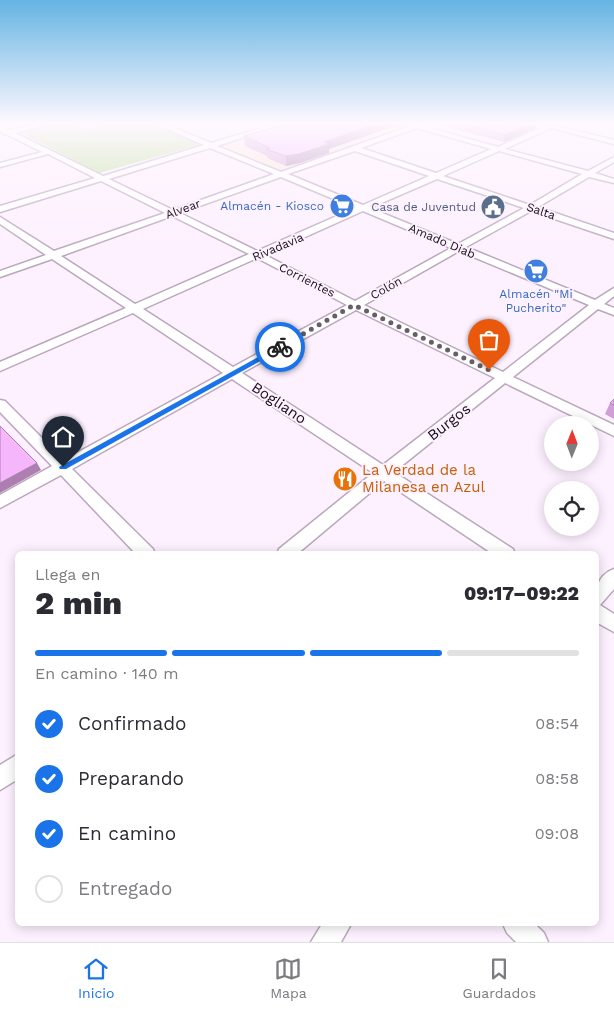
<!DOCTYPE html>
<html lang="es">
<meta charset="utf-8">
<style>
:root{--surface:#fff;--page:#f7f7f7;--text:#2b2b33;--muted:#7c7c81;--line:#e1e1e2;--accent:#1a73e8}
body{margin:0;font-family:"Work Sans",sans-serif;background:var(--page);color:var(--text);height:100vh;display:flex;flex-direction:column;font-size:19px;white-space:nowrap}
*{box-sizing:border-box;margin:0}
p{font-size:16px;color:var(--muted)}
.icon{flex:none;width:28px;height:28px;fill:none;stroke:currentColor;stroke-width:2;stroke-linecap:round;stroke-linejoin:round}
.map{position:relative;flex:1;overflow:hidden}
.sheet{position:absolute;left:15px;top:551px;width:584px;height:375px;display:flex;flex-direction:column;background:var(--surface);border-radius:8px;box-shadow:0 2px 12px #0003}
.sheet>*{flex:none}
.needle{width:32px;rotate:1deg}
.fabs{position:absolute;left:544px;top:416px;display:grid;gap:10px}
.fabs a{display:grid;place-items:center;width:55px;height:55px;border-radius:50%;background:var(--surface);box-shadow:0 2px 12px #0003;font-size:25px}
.pin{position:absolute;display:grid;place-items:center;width:42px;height:42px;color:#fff;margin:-51px -21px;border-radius:50% 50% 50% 0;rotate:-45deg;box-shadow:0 0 5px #0007}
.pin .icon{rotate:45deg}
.courier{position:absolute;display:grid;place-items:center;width:50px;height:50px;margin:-25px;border:4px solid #1a73e8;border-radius:50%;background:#fff;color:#222;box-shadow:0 1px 6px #0007}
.summary em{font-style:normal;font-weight:800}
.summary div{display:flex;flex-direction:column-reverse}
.summary{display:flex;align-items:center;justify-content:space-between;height:85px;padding:0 20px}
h1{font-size:32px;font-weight:800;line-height:38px}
.bar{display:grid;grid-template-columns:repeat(4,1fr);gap:8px 5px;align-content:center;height:60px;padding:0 20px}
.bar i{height:6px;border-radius:4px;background:var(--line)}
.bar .current{background:var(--accent)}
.bar p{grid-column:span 4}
ol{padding:0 20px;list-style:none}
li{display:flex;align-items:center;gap:15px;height:55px}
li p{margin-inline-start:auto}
li .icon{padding:5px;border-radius:50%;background:var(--accent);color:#fff;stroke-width:4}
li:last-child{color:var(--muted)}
li i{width:28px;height:28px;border:2px solid var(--line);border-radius:50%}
.tabs{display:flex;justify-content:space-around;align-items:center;height:70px;border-top:1px solid var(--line);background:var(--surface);font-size:14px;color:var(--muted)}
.tabs a{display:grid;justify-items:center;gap:2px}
.tabs .current{color:var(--accent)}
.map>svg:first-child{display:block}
.medical{fill:#fbe7d8}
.green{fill:#bbe098}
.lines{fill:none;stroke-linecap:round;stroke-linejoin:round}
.street-casing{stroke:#bba7bd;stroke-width:3}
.street{fill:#fff;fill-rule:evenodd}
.wall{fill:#d39dd9}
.shaded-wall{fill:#ac7fb0}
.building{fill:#f5b6fc;stroke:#ac7fb0}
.route{fill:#1a73e8}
.done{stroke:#685e69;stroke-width:5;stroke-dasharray:0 9}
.labels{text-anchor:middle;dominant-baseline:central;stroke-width:4;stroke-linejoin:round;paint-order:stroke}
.far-shop-label{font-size:12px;fill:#366cbe;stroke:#fdf0ff;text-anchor:end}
.far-service-label{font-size:12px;fill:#4e5e75;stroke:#fdf0ff;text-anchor:end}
.far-street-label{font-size:12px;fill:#171018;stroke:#fdf0ff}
.street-label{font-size:15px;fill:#171018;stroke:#fdf0ff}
.food-label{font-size:15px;fill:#c56008;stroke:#fdf0ff;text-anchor:start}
</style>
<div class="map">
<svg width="614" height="942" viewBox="0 0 614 942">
<rect width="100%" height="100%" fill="#fdf0ff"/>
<path class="medical" d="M293,124H399L410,127L281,171L224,147L226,145Z"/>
<path class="green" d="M54,124H73L84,129L104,124H151L202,144L99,173L19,132Z"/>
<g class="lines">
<defs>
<path id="street" d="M35,124H48L15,133L103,176L204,145L156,124H165L211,143L274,124H285L217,146L281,172L410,126L409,124H426L423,126L498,147L549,124H558L557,126L614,140V144L551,128L505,149L588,171L614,157V162L595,173L614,179V183L589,177L538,207L614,233V239L531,211L466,247L595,300L614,288V296L604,304L614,308V315L598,309L513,377L614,425V436L505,383L394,472L513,549L515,554H493L384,481L297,554H277L279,549L373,473L232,379L72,469L153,549L155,554H136L61,475L0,508V495L52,466L0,412V400L5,401L64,460L223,373L133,313L0,371V362L126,308L52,259L0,277V271L46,255L0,224V217L54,251L165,213L101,181L0,212V206L95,178L48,154L0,167V163L42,152L8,135L4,134L0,131V126L10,130ZM417,128L491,149L436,173L361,148ZM210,148L274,174L173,210L109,179ZM355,151L429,176L363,205L288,174ZM499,151L582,174L530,205L443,176ZM281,177L355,208L257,251L180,213ZM437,179L524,208L458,244L370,208ZM363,211L451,248L355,301L265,255ZM172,216L249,254L135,304L61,256ZM459,251L589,305L503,372L364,305ZM257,258L347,305L233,367L143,309ZM356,310L495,378L383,465L242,373Z
M614,569V589L600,605L614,614V632L596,622C596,603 591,577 614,569Z
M18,754V779L0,790V765Z
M322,924H351L341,942H311Z
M503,924H535L544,933L548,942H516L507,933Z"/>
</defs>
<use href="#street" class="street-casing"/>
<use href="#street" class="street"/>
</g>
<path class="wall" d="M286,124H400L329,149V153L300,163L286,166L267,158V156L245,146L244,136Z
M447,124H537L536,128L504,142L446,127Z
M614,399V419L605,414L610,403Z"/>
<path class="shaded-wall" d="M375,124H400L329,149V153L300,163L286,166V156Z
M529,124H537L536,128L504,142L505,135Z
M37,463L41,470L0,493V483Z"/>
<path class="building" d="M286,124H375L324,142L329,144L299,154L286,156L266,149L270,148L244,136Z
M465,124H529L505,135Z
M614,399V405L610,403Z
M0,426L37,463L0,483Z"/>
<linearGradient id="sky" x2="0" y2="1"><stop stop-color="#65b4e3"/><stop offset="0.48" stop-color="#fef8ff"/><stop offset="1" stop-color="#fef8ff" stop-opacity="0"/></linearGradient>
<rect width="614" height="256" fill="url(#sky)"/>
<path class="route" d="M280,345L283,347L282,349L66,469H60L59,467Z"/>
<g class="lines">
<path class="done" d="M280,347L354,305L489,370"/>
</g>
<defs>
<symbol id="supermarket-disc" viewBox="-11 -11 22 22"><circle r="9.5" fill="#3f7fe0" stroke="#fdf0ff"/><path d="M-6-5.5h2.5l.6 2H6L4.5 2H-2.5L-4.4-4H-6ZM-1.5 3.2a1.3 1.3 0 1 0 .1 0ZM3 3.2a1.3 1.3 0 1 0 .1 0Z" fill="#fff"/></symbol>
<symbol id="civic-disc" viewBox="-11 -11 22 22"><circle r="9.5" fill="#5c6f8a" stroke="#fdf0ff"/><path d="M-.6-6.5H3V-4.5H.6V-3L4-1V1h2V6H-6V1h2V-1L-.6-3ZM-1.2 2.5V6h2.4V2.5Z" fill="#fff"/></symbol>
<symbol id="restaurant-disc" viewBox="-11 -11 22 22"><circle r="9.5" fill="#e8710a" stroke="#fdf0ff"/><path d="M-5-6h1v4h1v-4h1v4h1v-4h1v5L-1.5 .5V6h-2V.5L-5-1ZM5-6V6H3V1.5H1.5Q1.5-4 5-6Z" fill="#fff"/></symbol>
</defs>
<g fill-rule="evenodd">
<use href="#supermarket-disc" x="328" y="192" width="28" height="28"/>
<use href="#civic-disc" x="479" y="193" width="28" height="28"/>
<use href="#supermarket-disc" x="522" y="257" width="28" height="28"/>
<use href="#restaurant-disc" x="331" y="465" width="28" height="28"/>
</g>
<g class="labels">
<g class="far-shop-label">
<text x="324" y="206">Almacén - Kiosco</text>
<text x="536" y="294" text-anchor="middle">Almacén "Mi<tspan x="536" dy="14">Pucherito"</tspan></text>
</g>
<g class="far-service-label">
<text x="476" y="207">Casa de Juventud</text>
</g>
<g class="far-street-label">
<text transform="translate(183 209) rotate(-20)">Alvear</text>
<text transform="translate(541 211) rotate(19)">Salta</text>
<text transform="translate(442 241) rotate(23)">Amado Diab</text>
<text transform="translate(278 247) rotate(-23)">Rivadavia</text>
<text transform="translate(307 280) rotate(27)">Corrientes</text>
<text transform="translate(386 288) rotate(-29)">Colón</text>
</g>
<g class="street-label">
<text transform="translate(279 403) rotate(34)">Bogliano</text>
<text transform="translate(449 422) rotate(-38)">Burgos</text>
</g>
<g class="food-label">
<text x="362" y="470">La Verdad de la<tspan x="362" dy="17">Milanesa en Azul</tspan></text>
</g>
</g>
</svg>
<div class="fabs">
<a><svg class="needle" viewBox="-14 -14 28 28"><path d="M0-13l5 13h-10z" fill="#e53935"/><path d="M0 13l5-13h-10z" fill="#7c7c81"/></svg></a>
<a><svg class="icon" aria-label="locate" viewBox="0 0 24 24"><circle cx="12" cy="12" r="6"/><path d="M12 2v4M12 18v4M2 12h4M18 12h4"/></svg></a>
</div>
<div class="pin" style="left:489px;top:370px;background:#ea580c"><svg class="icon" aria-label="bag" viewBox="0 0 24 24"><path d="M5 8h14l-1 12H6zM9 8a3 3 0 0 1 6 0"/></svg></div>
<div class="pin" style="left:63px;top:467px;background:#1f2937"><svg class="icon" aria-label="home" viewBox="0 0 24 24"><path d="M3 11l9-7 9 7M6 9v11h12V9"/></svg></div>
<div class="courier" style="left:280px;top:347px"><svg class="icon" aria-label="bike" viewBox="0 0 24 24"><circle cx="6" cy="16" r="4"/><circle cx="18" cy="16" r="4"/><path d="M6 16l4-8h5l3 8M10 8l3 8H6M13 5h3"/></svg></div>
<section class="sheet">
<div class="summary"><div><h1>2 min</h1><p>Llega en</p></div><em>09:17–09:22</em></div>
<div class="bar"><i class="current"></i><i class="current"></i><i class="current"></i><i></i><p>En camino · 140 m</p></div>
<ol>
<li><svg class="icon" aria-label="check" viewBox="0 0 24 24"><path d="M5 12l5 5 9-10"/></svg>Confirmado<p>08:54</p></li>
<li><svg class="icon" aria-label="check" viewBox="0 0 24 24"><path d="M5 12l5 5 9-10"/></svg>Preparando<p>08:58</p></li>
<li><svg class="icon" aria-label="check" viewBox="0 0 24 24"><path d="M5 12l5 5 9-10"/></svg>En camino<p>09:08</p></li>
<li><i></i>Entregado</li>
</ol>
</section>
</div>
<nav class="tabs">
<a class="current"><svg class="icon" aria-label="home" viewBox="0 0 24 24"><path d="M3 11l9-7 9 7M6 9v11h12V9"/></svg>Inicio</a>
<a><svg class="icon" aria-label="map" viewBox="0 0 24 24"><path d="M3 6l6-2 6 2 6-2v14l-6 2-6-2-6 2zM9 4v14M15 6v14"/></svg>Mapa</a>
<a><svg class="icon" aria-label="saved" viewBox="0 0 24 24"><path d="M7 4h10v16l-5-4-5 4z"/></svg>Guardados</a>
</nav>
